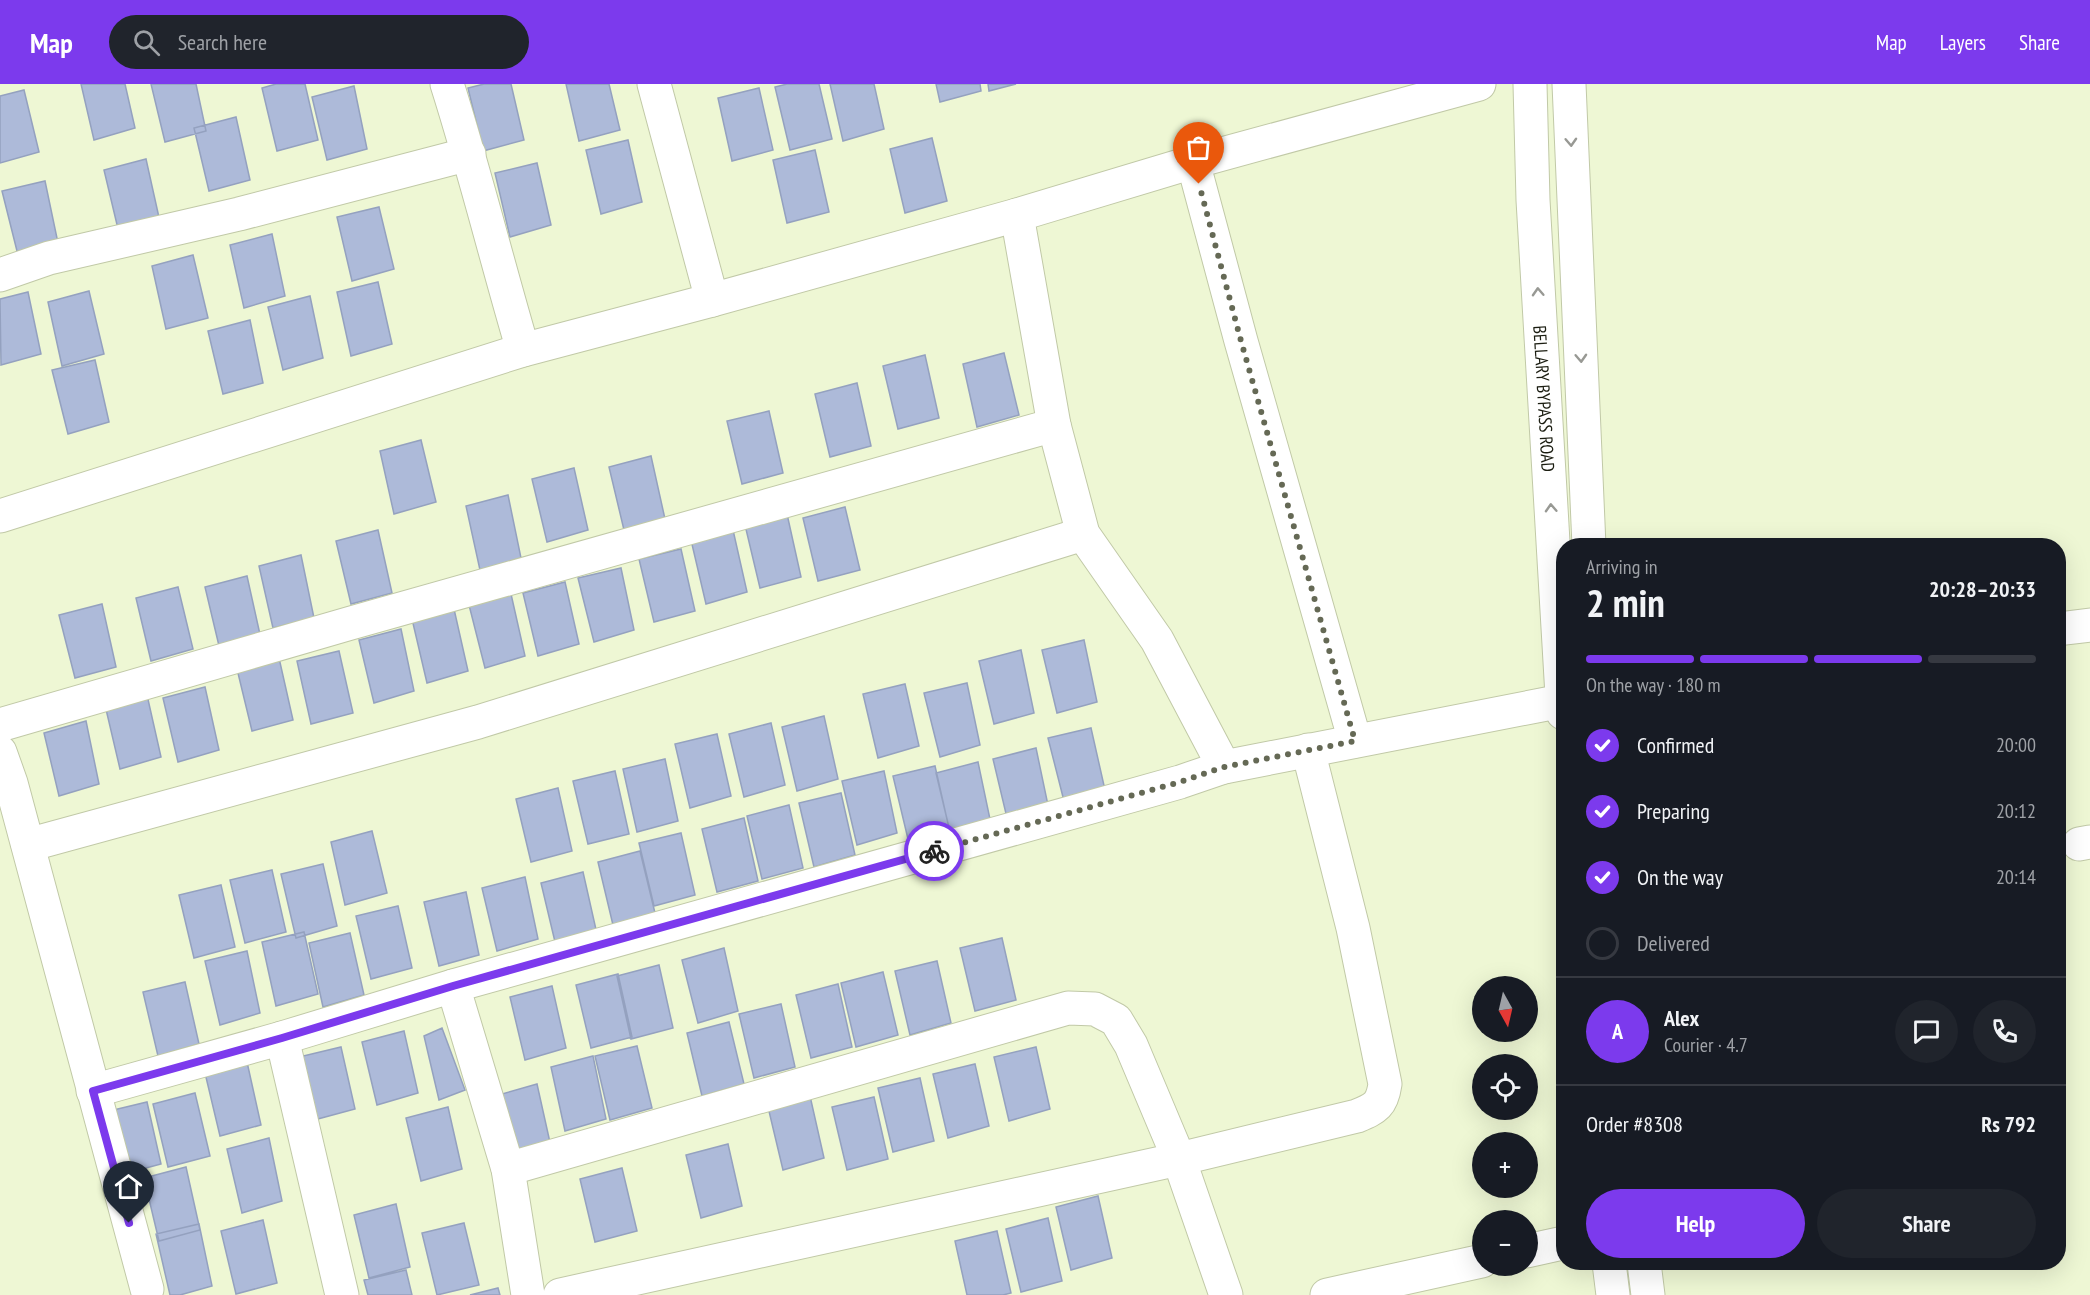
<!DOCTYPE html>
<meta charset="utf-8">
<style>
:root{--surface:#171b24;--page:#20242c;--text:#f1f3f6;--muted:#9ea1a6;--line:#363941;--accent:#7c3aed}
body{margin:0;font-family:"PT Sans Narrow",sans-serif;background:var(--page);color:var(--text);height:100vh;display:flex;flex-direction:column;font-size:22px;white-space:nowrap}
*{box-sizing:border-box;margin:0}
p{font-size:20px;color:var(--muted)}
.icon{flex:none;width:33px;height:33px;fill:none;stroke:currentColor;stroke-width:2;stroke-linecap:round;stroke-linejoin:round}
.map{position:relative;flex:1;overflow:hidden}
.details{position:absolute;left:1556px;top:454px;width:510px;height:732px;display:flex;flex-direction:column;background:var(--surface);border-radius:24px;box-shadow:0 6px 24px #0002}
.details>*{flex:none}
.needle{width:39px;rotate:172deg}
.tools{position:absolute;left:1472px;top:892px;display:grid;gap:12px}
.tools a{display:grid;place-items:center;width:66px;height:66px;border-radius:50%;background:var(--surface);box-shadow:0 6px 24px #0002;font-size:30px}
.pin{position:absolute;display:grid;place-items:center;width:51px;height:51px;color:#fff;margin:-62px -26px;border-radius:50% 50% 50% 0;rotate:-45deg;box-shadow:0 0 6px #0007}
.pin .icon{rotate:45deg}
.courier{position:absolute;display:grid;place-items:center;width:60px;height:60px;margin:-30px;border:4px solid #7c3aed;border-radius:50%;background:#fff;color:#222;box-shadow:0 2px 8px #0007}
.overview em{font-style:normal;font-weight:700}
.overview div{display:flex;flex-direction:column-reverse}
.overview{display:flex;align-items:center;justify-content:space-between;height:102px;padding:0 30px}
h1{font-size:39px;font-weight:700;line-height:45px}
.bar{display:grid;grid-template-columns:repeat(4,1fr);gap:9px 6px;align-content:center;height:72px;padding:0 30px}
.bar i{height:8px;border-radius:4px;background:var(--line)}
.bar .selected{background:var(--accent)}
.bar p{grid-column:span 4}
.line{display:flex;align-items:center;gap:15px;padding:0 30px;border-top:2px solid var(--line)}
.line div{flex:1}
.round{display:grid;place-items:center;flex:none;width:63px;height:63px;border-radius:32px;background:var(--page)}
ol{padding:0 30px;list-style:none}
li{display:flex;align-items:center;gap:18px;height:66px}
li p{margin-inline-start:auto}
li .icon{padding:6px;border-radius:50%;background:var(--accent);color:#fff;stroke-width:4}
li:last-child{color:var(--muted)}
li i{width:33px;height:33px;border:3px solid var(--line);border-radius:50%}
.primary-button{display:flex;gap:12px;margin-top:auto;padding:12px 30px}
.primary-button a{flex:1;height:69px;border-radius:36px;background:var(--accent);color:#fff;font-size:24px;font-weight:700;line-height:69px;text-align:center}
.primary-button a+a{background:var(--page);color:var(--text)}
header{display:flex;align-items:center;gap:36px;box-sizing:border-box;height:84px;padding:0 30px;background:var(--accent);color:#fff}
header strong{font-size:28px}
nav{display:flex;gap:33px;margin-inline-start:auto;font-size:21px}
.search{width:420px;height:54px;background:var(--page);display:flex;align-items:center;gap:15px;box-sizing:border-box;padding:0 21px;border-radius:33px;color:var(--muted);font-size:22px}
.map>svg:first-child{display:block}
.building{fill:#adbad9;stroke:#94a1bf;stroke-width:1.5}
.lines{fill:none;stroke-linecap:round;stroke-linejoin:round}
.minor-casing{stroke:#c1c9a7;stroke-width:35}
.minor{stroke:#fff;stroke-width:33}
.oneway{stroke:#989994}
.done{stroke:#656955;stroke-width:6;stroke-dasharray:0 10.8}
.route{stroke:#7c3aed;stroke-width:8}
.labels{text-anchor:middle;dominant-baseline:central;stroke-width:6;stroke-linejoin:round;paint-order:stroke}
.street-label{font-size:18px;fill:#1b1d11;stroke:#eef7d4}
</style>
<header>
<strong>Map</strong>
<div class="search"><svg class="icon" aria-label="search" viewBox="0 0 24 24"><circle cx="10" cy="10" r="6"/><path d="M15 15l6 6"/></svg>Search here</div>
<nav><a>Map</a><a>Layers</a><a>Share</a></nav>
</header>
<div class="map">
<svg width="2090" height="1211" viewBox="0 0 2090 1211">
<rect width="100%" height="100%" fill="#eef7d4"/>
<path class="building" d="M81,0H125L135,44L94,56Z
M151,0H196L206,47L165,58Z
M276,0H305L318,56L277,67L262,4Z
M484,0H511L524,56L483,67L468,4Z
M566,0H609L620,46L579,57Z
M787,0H819L832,55L790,66L775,3Z
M830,0H874L884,45L843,57Z
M936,0H980L981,7L940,18Z
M988,0H1016L989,7Z
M354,2L367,65L327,76L312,13Z
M759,4L773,66L732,77L718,14Z
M24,6L39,68L0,79V12Z
M236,33L250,96L209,107L194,44Z
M932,54L947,117L905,129L890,65Z
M628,56L642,118L601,130L586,66Z
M815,66L829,128L787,139L773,76Z
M146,75L160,138L119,149L104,86Z
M537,79L551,141L510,153L495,89Z
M45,97L58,159L18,171L2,107Z
M379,123L394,185L352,197L337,133Z
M272,150L285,212L244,224L230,161Z
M193,171L208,234L166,245L152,182Z
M378,198L392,260L351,272L337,208Z
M89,207L104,270L62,282L48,218Z
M28,208L41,270L1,281L0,215Z
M310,212L323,274L283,286L268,223Z
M250,236L263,299L223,310L208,247Z
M1004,269L1019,331L977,343L963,280Z
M925,271L939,334L898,345L883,282Z
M95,276L109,338L68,350L52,286Z
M857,299L871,362L830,373L815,310Z
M769,327L783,389L742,400L727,337Z
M421,356L436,418L394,430L380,367Z
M651,372L665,435L624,446L609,383Z
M574,384L588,446L547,458L532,395Z
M508,411L521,474L480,486L466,422Z
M845,423L860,486L818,497L803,434Z
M787,430L801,493L760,504L745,441Z
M378,446L392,509L351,520L336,457Z
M733,446L747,508L706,520L691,456Z
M681,465L695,527L654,538L639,475Z
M301,471L314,534L273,544L259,482Z
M621,484L634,546L594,558L578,494Z
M247,492L261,555L220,566L205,503Z
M565,498L579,560L538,572L523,509Z
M178,503L193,565L151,577L136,514Z
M511,510L525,572L485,584L469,521Z
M102,520L116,583L75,594L59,531Z
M454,525L468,587L427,599L412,535Z
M401,545L414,607L374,619L359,556Z
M1084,556L1097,618L1057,629L1042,566Z
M1021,566L1034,629L994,640L979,577Z
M339,567L353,629L311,640L297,577Z
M279,574L293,636L252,647L237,585Z
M967,599L980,661L940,673L924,609Z
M905,600L919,662L878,674L863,610Z
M205,603L219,666L178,678L163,614Z
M147,611L161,673L120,685L105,621Z
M824,632L838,695L797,707L782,643Z
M86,637L99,700L59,712L44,649Z
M771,639L785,701L744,713L729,650Z
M1091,644L1105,706L1064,717L1048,654Z
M717,650L731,712L690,724L675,660Z
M1036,664L1049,726L1008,738L993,675Z
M665,675L678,737L637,748L623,685Z
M978,678L991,740L951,752L936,689Z
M935,682L949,744L908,755L893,692Z
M615,687L629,750L588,760L573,697Z
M884,687L897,749L857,761L842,697Z
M558,704L572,767L531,778L516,715Z
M841,709L855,771L814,783L799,719Z
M789,721L803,784L762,795L747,732Z
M744,734L758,797L717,808L702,745Z
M372,747L387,809L345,821L331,758Z
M681,749L695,811L654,822L639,759Z
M640,767L655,829L613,841L598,778Z
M323,780L337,842L296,854L281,790Z
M272,786L286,848L245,859L230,796Z
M583,788L597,850L556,862L541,799Z
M525,793L538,855L497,867L482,804Z
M221,801L235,863L194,874L179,811Z
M466,808L479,871L439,882L424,818Z
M398,822L412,884L371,895L356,832Z
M304,848L318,910L276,922L262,858Z
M350,849L364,911L323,923L309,859Z
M1002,854L1016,916L975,927L960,864Z
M724,864L738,927L698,939L682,876Z
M247,867L260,929L220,941L205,877Z
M937,877L951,939L910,951L895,887Z
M659,881L673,944L631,955L617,892Z
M883,888L898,951L856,963L841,899Z
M618,890L632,953L591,964L576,901Z
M185,898L199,960L158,972L143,908Z
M838,900L852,963L811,974L796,911Z
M552,902L566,964L525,976L510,913Z
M781,920L795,983L754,994L739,930Z
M729,938L744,1000L702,1012L687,949Z
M442,944L465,1006L439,1016L424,952Z
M404,947L418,1009L377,1021L362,958Z
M637,962L652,1024L610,1036L595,972Z
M341,963L355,1025L314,1036L299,973Z
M1036,963L1050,1025L1009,1037L994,973Z
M593,972L606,1035L565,1047L551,983Z
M247,978L261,1041L220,1052L205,989Z
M975,980L989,1042L948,1054L933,990Z
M920,994L934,1057L893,1068L878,1004Z
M537,1000L551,1063L510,1074L495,1012Z
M195,1009L210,1072L168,1083L153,1020Z
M810,1012L824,1074L783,1086L768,1023Z
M874,1013L888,1075L847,1086L832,1023Z
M147,1018L161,1080L120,1091L105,1028Z
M448,1023L462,1085L421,1097L406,1034Z
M269,1054L282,1117L242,1129L227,1065Z
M728,1060L742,1122L701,1134L686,1071Z
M186,1083L200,1146L159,1157L144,1094Z
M622,1084L637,1147L595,1158L580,1095Z
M1098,1112L1112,1174L1071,1186L1056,1123Z
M396,1120L410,1183L369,1194L354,1131Z
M1048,1134L1062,1197L1021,1208L1006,1145Z
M263,1136L277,1199L236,1210L221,1147Z
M464,1139L479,1201L437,1211L422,1149Z
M199,1140L212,1202L180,1211H170L156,1150Z
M997,1147L1011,1209L1003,1211H967L955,1157Z
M406,1186L412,1211H368L364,1196Z
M498,1204L500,1211H470Z"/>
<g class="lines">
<defs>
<g id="minor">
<path d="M447,0C475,88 497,178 523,266"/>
<path d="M654,0L712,216"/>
<path id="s1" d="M1530,0L1533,116L1563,629"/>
<path d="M1569,0L1589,462"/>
<path d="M1193,78L1241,257L1355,657"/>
<path d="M1017,131L1054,341L1083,450L1157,556L1224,683"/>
<path d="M0,191L49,174L239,130L469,70"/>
<path d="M0,432L523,266L712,216L1017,131L1193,78L1479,0"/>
<path d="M2058,545L2090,541"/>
<path d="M0,641L351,539L1054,341"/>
<path d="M0,668L11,699L147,1205"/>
<path d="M2079,760L2090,758"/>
<path d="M28,761L478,638L1083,450"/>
<path d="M453,902L508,1085L528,1211"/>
<path d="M282,954L342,1211"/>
<path d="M93,1007L282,954L453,902L1180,698L1224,683L1562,617"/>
<path d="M508,1085L1068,924L1095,925L1116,936L1131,961L1179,1075L1226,1211"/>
<path d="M1527,1167L1563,1159"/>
<path d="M1609,1179L1613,1211"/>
<path d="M1644,1179L1648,1211"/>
<path d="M560,1211L1179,1075L1357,1032C1376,1024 1382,1021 1385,1000L1353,844L1308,666"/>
<path d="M1327,1211L1482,1177"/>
</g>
</defs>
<use href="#minor" class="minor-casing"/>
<use href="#minor" class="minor"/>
</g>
<defs><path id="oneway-chevron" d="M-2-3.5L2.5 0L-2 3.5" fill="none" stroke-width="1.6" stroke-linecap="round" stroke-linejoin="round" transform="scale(1.5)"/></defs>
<g class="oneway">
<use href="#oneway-chevron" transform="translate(1571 58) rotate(87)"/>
<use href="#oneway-chevron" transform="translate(1538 208) rotate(-93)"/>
<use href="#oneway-chevron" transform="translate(1581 274) rotate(87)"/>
<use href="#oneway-chevron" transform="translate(1551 424) rotate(-93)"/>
</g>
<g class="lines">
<path class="done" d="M934,767L1180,698L1224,683L1355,657L1241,257L1199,100"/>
<path class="route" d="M129,1139L93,1007L282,954L453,902L934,767"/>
</g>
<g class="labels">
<g class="street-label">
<text stroke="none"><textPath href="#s1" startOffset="315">BELLARY BYPASS ROAD</textPath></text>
</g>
</g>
</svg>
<div class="tools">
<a><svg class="needle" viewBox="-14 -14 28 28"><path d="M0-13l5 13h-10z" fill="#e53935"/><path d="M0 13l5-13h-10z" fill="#9ea1a6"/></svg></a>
<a><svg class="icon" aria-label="locate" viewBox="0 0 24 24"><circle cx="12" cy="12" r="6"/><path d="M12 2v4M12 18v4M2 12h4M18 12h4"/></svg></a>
<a>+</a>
<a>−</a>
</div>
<div class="pin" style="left:1199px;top:100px;background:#ea580c"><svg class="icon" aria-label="bag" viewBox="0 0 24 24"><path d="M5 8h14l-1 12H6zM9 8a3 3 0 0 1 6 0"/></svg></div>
<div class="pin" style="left:129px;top:1139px;background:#1f2937"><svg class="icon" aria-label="home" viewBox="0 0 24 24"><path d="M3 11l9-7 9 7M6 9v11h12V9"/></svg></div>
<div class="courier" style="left:934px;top:767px"><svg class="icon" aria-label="bike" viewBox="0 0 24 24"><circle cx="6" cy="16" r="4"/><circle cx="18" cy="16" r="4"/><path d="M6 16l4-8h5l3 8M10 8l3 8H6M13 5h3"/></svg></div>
<section class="details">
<div class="overview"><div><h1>2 min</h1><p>Arriving in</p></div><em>20:28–20:33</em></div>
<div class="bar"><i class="selected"></i><i class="selected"></i><i class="selected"></i><i></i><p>On the way · 180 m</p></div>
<ol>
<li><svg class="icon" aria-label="check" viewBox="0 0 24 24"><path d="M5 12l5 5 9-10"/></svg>Confirmed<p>20:00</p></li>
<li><svg class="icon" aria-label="check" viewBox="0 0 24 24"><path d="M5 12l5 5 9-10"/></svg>Preparing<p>20:12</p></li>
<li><svg class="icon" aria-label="check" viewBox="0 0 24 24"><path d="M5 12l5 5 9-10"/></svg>On the way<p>20:14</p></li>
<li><i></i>Delivered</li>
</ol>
<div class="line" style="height:108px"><b class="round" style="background:var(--accent);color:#fff">A</b><div><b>Alex</b><p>Courier · 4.7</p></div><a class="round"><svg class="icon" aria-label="chat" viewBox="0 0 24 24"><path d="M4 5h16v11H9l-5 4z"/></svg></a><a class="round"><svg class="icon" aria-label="phone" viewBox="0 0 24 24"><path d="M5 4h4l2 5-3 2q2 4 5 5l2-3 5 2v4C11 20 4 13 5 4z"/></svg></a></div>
<div class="line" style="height:78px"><div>Order #8308</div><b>Rs 792</b></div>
<div class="primary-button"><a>Help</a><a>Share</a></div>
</section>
</div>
